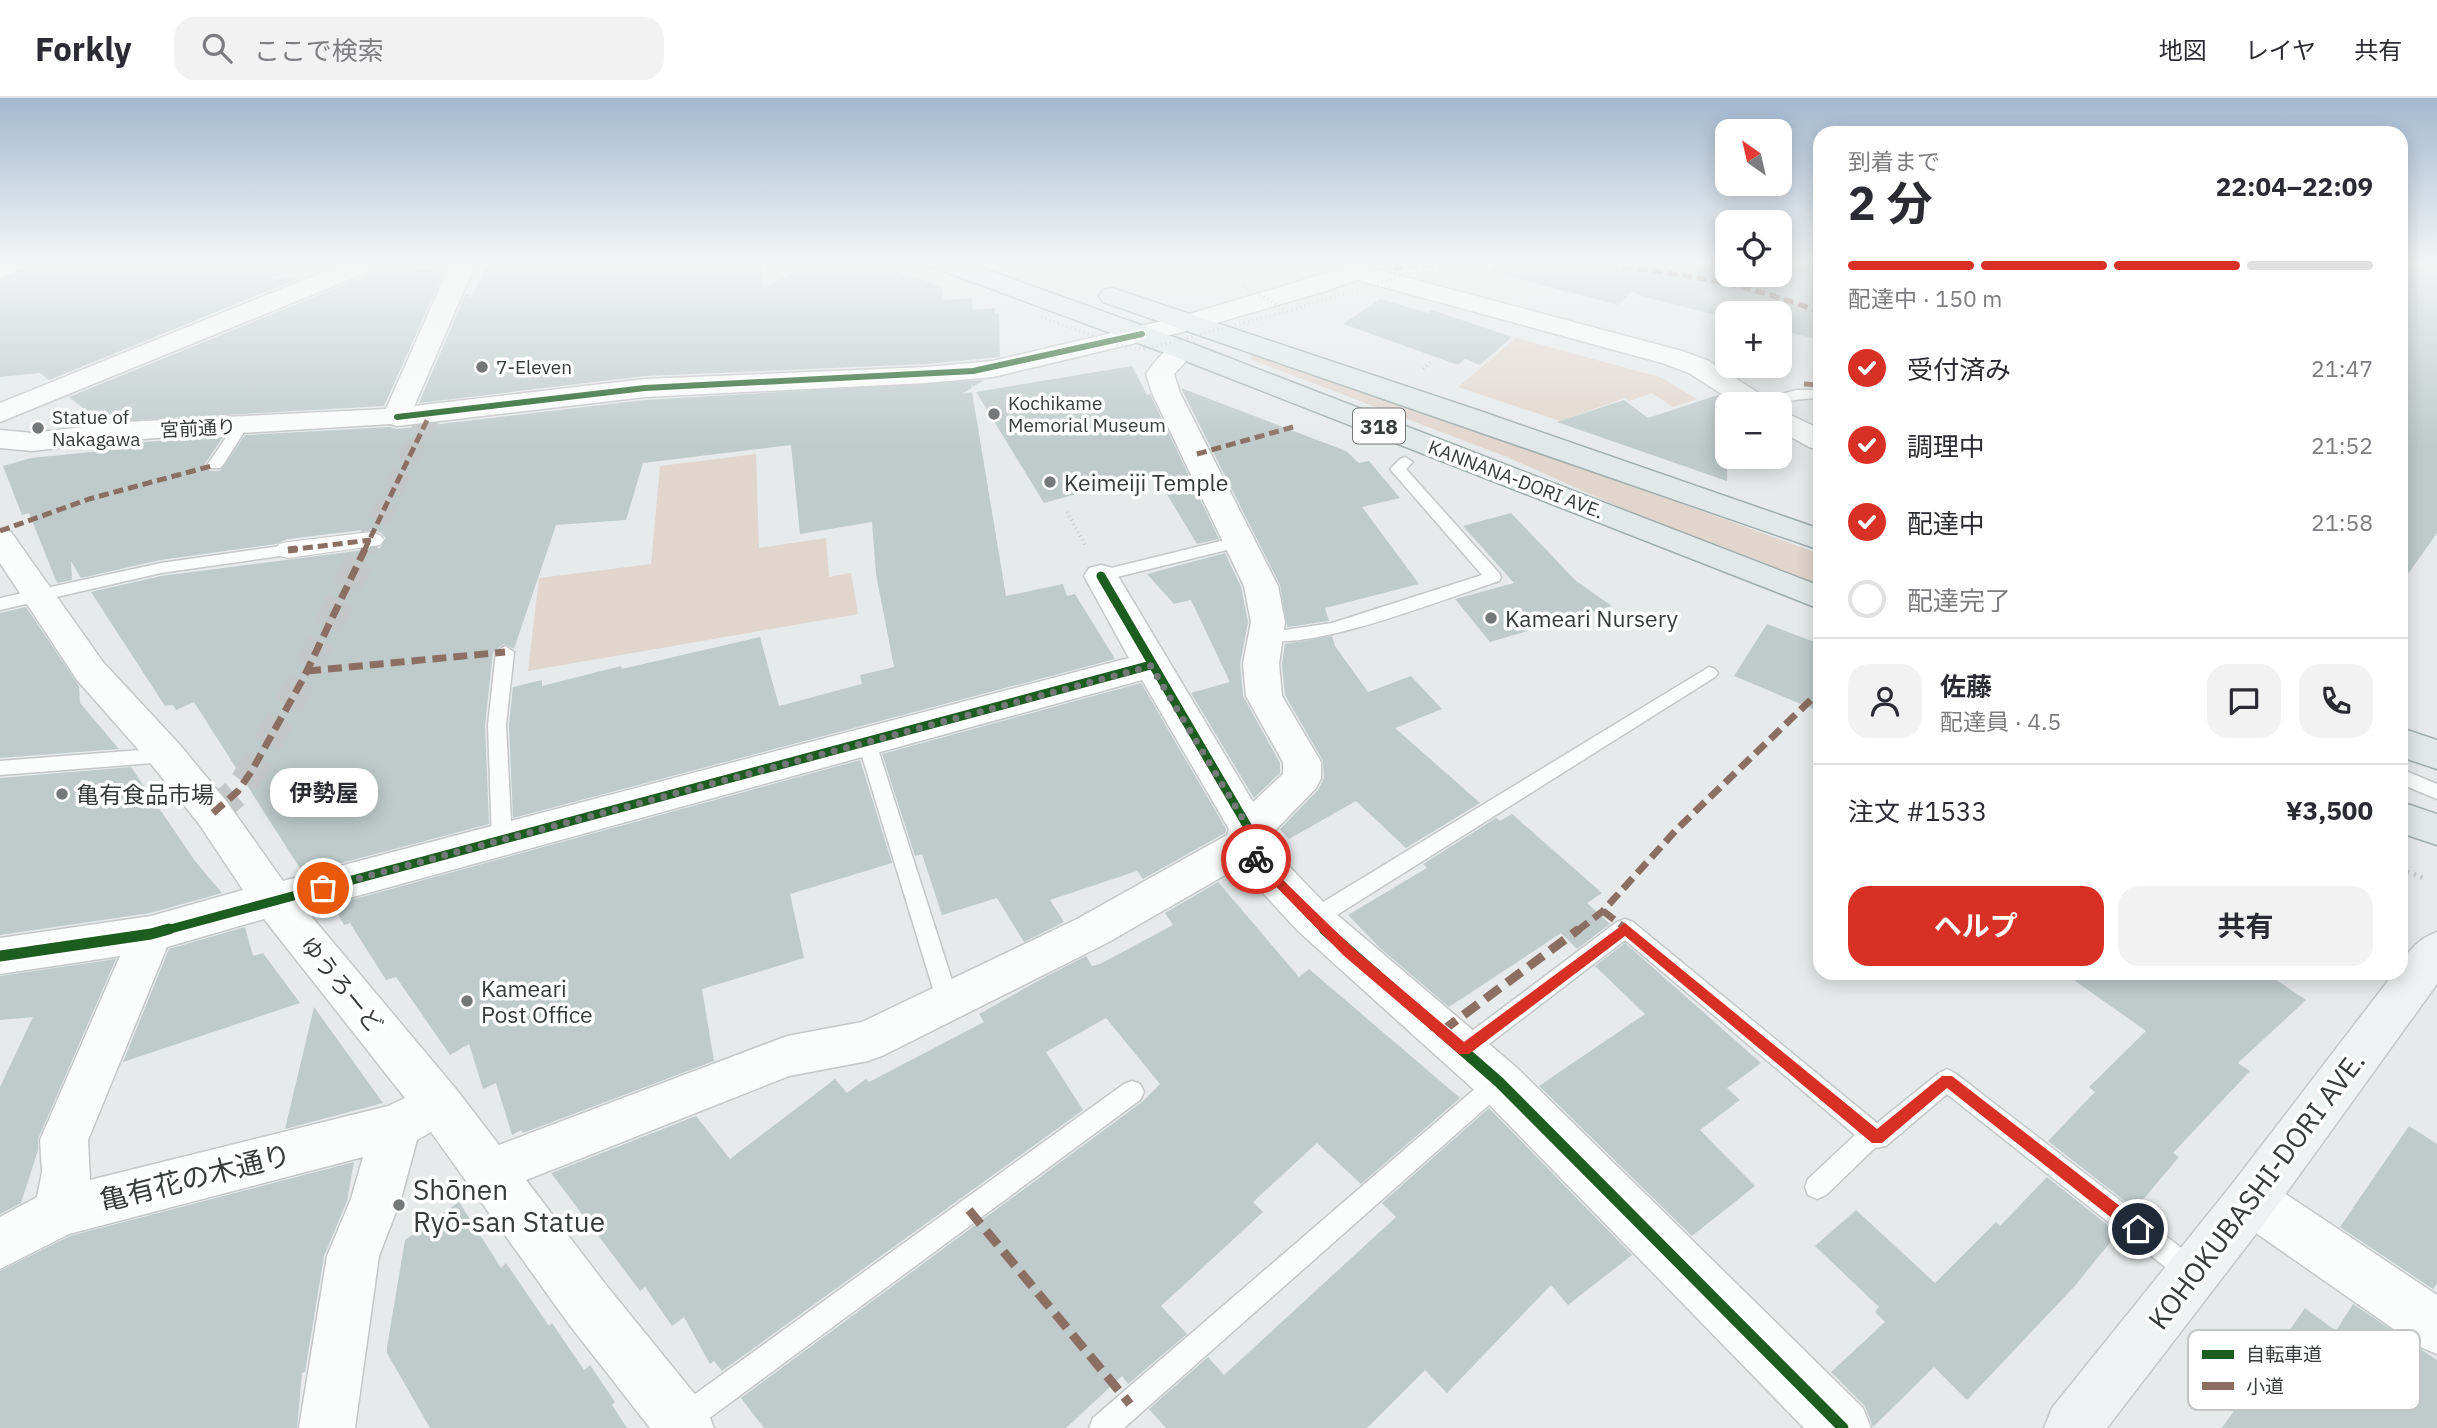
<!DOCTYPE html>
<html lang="ja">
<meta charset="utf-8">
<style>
:root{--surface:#fff;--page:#f2f2f3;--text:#2b2b33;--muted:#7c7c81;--line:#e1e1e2;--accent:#d93025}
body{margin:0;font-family:"IBM Plex Sans","Noto Sans JP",sans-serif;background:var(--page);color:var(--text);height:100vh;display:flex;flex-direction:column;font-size:26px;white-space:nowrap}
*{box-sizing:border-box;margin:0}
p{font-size:23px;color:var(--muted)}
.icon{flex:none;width:38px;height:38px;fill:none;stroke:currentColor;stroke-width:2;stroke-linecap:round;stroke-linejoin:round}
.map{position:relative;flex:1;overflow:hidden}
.drawer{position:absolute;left:1813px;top:28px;width:595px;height:854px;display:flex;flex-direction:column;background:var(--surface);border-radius:21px;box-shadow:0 4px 18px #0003}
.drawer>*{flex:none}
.needle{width:46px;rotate:326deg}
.fabs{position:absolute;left:1715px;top:21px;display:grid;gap:14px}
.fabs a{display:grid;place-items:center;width:77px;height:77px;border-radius:14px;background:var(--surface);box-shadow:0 4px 18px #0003;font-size:35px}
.pin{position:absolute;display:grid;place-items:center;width:60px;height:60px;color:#fff;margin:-30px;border:4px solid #fff;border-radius:50%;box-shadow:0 2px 7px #0007}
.courier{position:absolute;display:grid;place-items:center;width:70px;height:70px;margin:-35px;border:5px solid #d93025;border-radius:50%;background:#fff;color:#222;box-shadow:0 2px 9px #0007}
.bubble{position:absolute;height:49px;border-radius:21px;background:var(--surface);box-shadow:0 4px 18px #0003;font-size:23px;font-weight:700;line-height:49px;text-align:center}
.headline em{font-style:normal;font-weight:700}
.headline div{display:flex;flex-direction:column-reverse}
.headline{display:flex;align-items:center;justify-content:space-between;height:119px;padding:0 35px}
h1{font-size:46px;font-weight:700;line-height:52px}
.bar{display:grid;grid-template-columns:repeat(4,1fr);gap:10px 7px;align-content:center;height:84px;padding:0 35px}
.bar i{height:9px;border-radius:5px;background:var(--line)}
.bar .active{background:var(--accent)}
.bar p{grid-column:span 4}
.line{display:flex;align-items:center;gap:18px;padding:0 35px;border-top:2px solid var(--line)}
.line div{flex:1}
.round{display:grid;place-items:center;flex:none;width:74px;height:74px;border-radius:21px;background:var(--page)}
ol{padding:0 35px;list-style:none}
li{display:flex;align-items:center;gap:21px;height:77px}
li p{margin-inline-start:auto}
li .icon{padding:7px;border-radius:50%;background:var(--accent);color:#fff;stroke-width:4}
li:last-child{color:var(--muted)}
li i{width:38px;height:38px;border:4px solid var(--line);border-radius:50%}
.primary-button{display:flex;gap:14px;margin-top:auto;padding:14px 35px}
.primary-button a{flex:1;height:80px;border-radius:21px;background:var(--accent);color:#fff;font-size:28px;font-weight:700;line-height:80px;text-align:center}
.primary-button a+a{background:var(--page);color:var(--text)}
header{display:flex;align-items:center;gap:42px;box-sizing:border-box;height:98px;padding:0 35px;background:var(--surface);border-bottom:2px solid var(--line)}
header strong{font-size:33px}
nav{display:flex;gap:38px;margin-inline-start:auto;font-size:24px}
.search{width:490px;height:63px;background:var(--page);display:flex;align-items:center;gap:18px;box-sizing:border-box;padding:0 24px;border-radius:21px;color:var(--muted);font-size:26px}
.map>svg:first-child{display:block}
.green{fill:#e2d5cd}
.building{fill:#becbca}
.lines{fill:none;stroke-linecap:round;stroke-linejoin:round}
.pedestrian-tunnel-far1{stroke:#c3c7c7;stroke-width:22;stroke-dasharray:22 11;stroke-linecap:butt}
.pedestrian-tunnel{stroke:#c3c7c7;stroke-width:29;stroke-dasharray:29 15;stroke-linecap:butt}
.service-casing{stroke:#c4c7c7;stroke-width:3}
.pedestrian-casing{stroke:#c4c7c7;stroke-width:2}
.minor-casing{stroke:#c4c7c7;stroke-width:3}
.tertiary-casing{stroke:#c4c7c7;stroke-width:3}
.secondary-casing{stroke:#c4c7c7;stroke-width:3}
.primary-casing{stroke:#9daeac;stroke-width:3}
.path-far1{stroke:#c8c8c8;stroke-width:3.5;stroke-dasharray:1 3.5;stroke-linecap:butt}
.path{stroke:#c8c8c8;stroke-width:4.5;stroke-dasharray:2 5;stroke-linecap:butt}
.service{fill:#fbfcfc;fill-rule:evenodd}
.pedestrian{fill:#fbfcfc;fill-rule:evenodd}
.minor{fill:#fbfcfc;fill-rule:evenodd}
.tertiary{fill:#fbfcfc;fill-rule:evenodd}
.secondary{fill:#eef2f2;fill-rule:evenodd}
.primary{fill:#e0e8e8;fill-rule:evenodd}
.path-bridge{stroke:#c8c8c8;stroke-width:3.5;stroke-dasharray:1 3.5;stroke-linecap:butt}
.quiet-far2{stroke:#8d6e63;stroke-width:5;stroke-dasharray:10 5;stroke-linecap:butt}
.quiet-far1{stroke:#8d6e63;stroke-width:7;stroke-dasharray:14 7;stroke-linecap:butt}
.quiet{stroke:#8d6e63;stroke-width:9;stroke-dasharray:18 9;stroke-linecap:butt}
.cycleway-far2-casing{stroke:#fff;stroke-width:10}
.cycleway-far1-casing{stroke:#fff;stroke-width:13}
.cycleway-casing{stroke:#fff;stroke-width:16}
.cycleway-far2{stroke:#1b5e20;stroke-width:6}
.cycleway-far1{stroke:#1b5e20;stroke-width:9}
.cycleway{stroke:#1b5e20;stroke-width:11}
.route{fill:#d93025}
.done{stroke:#757878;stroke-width:7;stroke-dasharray:0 12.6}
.poi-dot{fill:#757878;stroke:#fff;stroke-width:2.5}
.labels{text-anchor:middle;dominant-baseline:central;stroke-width:7;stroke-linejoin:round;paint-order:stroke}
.far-poi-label{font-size:19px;fill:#383b3b;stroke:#fff;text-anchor:start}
.far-street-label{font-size:19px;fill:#383b3b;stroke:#fff}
.shield{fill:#fff;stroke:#747676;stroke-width:2}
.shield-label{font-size:21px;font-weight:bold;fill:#383b3b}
.poi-label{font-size:23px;fill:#383b3b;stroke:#fff;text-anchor:start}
.street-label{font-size:23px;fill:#383b3b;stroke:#fff}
.near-street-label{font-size:28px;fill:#383b3b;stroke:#fff}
.near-poi-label{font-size:28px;fill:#383b3b;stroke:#fff;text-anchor:start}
.key{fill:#fff;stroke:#c3c4c4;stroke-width:2}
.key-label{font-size:19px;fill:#383b3b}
</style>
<header>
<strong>Forkly</strong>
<div class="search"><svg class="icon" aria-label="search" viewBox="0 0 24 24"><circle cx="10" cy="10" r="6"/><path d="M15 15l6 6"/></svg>ここで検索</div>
<nav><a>地図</a><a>レイヤ</a><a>共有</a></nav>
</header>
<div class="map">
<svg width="2437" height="1330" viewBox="0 0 2437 1330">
<rect width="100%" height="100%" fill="#e6eaea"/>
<path class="green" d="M1516,240L1660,279L1697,301L1673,309L1652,295L1630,303L1625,300L1560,323L1458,289Z
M1254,257L1443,319L1820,456V487L1639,418L1507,359L1250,261Z
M756,356L759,450L826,440L829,479L851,475L858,516L528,573L539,480L651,466L660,368Z"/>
<path class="building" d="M52,162H314V164L271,181L303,179L49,282L40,275L0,279V182Z
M544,162H761L763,191L816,162H860L943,189L942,202L972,200L973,212L995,210V215H999L1000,259L926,266L645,278L419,305L466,195L471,200L487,168Z
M1493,162H1727V177H1780V162H1820V242L1780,232V215H1727V220L1641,198L1632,193L1618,207L1491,174Z
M2401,162H2437V435L2401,486Z
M440,171L444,174L384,308L101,324L69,299L373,175Z
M1380,201L1428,215L1432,212L1512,239L1480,267L1465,261L1458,267L1343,226Z
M1132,268L1147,297L1150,296L1219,441L1197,446L1154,375L1044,405L976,294Z
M984,282L973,289L971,285L972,290L962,296L972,294L1006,498L1063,486L1067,498L1075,496L1115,561L513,720L509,627L513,589L542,582V588L621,568L622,571L760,539L779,608L862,586L860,577L894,569L876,476L872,424L800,436L791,347L643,365L626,422L556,427L514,551L504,546L493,554L485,627L489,726L303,775L194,604L176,612L173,607L165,608L91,494L161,478L380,450L386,440L381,435L371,431L288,441L276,446L160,462L81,480L71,463L72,482L57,485L29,415L22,417L3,368L31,360L133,350L126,345L223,339L204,367L210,373H220L245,337L390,329L397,331L645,302Z
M1181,290L1346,353L1359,365L1369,363L1400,400L1362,409L1419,486L1325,510L1329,523L1287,529L1280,487Z
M1718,297L1727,303V383L1557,324L1624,302L1648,320Z
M1511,415L1576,483L1612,508L1490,544L1455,501L1514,485L1463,428Z
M1225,455L1241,489L1248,524L1240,566L1243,598L1280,665V675L1254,700L1191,595L1230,584L1191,502L1174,506L1147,476Z
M26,509L79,588L80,605L119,651L0,660V515Z
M1767,526L1820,546V614L1734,578Z
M1332,538L1335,548L1368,594L1411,578L1442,611L1395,630L1480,705L1406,750L1356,703L1289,741L1280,731L1318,692L1324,680L1323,663L1285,597L1282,566L1285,546Z
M1141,585L1226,731L1225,735L1143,781L1137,773L1050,802L1064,824L1024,844L997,800L942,817L922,756L915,758L882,656Z
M860,662L892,765L790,796L804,860L702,891L714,963L523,1035L521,1032L512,1037L496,985L483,991L469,946L450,957L396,879L386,882L350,825L344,827L333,807Z
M131,669L195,763L222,795L150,815L0,837V680Z
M1512,716L1602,795L1587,805L1610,826L1577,851L1561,835L1449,909L1380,850L1348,817L1427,770L1423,766L1496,720L1500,723Z
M1218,784L1299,879L1309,871L1460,1000L1361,1086L1317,1045L1253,1104L1263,1114L1161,1208L1187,1236L1128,1286L1122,1278L1066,1330H764L741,1300L1142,1004L1160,986L1106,920L1046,954L1083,1012L722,1273L714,1263L710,1266L684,1219L672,1228L645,1189L640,1193L551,1075L696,1018L730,1061L835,981L847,995L866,981L869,984L984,924L979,916L1045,879L1086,858L1092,868L1100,866L1173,827L1165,815Z
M245,829L253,858L263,855L300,905L123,964L169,851Z
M1625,845L1761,965L1727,990L1740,1002L1700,1032L1755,1088L1692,1138L1539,988L1645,916L1595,868Z
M116,861L38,1041V1052L21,1105L0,1116V989L33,919L0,922V878Z
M2064,875H2266L2306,902L2238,965L2250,973L2173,1055L2179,1059L2135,1111L2048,1043L2095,994L2089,989L2146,933Z
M314,909L383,1005L285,1031Z
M1489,1010L1632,1157L1568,1207L1551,1187L1447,1295L1425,1272L1367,1330H1166L1149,1311L1208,1259L1224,1277L1396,1119L1382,1105Z
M2409,1028L2437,1046V1186L2433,1191L2340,1129Z
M354,1064L347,1103L324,1158L305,1274L302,1275L297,1330H0V1173L70,1138Z
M2047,1079L2115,1133L2110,1138L2113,1141L2073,1190L1967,1302L1934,1269L1873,1329L1865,1308L1831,1274L1885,1224L1875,1214L1879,1209L1815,1148L1856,1112L1935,1185L1996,1124L2000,1128Z
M459,1104L501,1170L506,1165L549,1228L552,1225L584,1272L590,1267L615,1304L612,1307L627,1330H430L387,1255V1249L405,1142Z
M2353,1206L2437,1262V1330H2222L2305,1210L2336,1233Z"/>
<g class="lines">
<path class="pedestrian-tunnel-far1" d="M364,453L430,316"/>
<path class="pedestrian-tunnel" d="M213,715L238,693L251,674L303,581L365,451"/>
<defs>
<path id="service" d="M1797,292H1820V300C1797,300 1775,307 1752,306L1754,303Z
M241,324L248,328L223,367L220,370H210L207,367L236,325Z
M1405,359L1413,364L1406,371L1499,475L1501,479L1499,483C1446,500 1310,555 1260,541L1257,537L1260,533L1285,532L1332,525L1482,477L1390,371L1400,361Z
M1241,438L1249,443L1247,447L1101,483L1093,478L1095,474Z
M288,447L296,452L294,456L161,475L0,512V500L161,465Z
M505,548L514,554L506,627L512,742L509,748L502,750L495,748L492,742L488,627L496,554Z
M1709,569L1715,571L1718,575L1715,579L1321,827L1313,830L1305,827L1302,821L1305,815Z
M867,638L874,640L876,645L959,904L956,911L948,914L940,911L937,904L858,645L860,640Z
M166,650L173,652L176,657L173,662L166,664L0,677V663Z
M2401,671L2437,686V701L2401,686Z
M1625,821L1633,824L1877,1025L1939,975L1947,971L1955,975L2202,1166L2206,1175L2202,1184L2193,1188L2184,1184L1947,996L1886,1048L1875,1050L1826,1097L1817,1101L1808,1097L1805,1089L1808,1081L1855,1037L1625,842L1472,959L1464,962L1456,959L1452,952L1456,945L1617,824Z
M1499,973L1507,977L1511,984L1507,991L1124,1330H1089L1093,1320L1491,977Z
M1132,983L1140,986L1144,994L1140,1002L696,1330H672L669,1322L673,1312L1124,986Z"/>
<path id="pedestrian" d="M371,434L380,437L384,442L380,447L288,460L279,458L275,452L279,446L288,444Z"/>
<path id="minor" d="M37,162L34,167L0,180V163Z
M452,162H477L407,325L125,342L32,353L0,350V332L32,335L125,324L386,311Z
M1356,166L1682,253L1709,263L1766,300L1770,306H1737L1689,275L1662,265L1347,179L1343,174L1347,169Z
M1183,244L1193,246L1197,252L1174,276L1180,295L1278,488L1285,524L1279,566L1282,598L1321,664V680L1316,690L1265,743L1328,809L1516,969L1863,1310L1871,1330H1804L1482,999L1298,833L1239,769L1107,845L884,957L868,963L789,978L526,1082L606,1187L706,1310L714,1330H650L568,1225L431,1034L417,1042L401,1101L379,1158L355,1330H299L327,1158L351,1101L363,1059L69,1136L0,1171V1119L37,1099L42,1074L40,1042L120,858L0,876V840L151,818L243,792L199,726L152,667L77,582L0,465V431L11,434L103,564L180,647L227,704L283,783L1129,560L1084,478L1089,470L1101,467L1113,470L1118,478L1253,704L1283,676V664L1246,598L1243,566L1251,524L1244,488L1152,295L1146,276C1156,262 1166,248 1183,244ZM1142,582L1229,731L1227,737L1077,821L862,924L787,938L499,1047L456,991L306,812ZM264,821L405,1000L388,1008L90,1082L88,1042L167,849Z
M1780,312L1820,331V352L1809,349L1780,333Z
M2251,1078L2269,1085L2437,1197V1256L2418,1248L2233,1119L2226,1102L2233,1085Z"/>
<path id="tertiary" d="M353,162H388L385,167L0,324V305Z
M1344,162H1368L1369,174L1365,179L1326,193L1199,230L993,279L926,285L645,299L397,328L387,325L382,319L387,313L397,310L645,281L926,269L993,263L1183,218L1343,170Z"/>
<path id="secondary" d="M2437,834V886L2269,1119L2107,1330H2044L2052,1310L2233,1085L2394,875H2401C2401,856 2420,840 2437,834Z"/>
<path id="primary" d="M924,162H960L1193,246L1820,488V511L1173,258L927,167Z
M1112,190L1480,313L1820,431V452L1103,204L1099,198L1103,192Z
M2401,630L2437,642V671L2401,659Z
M2401,704L2437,716V747L2401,735Z"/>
</defs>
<use href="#service" class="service-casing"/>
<use href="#pedestrian" class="pedestrian-casing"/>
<use href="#minor" class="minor-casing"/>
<use href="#tertiary" class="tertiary-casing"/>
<use href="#secondary" class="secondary-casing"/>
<use href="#primary" class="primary-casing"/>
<path class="path-far1" d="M1646,162L1690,165
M1155,180L1180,162
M1423,271L1432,263
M1067,414L1085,447"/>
<path class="path" d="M2401,771L2426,781"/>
<use href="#service" class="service"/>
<use href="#pedestrian" class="pedestrian"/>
<use href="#minor" class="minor"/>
<use href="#tertiary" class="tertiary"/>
<use href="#secondary" class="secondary"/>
<use href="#primary" class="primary"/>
<path class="path-bridge" d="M1244,188L1288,213
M1041,219L1128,250L1146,251L1288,213L1439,167L1508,162"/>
<path class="quiet-far2" d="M1563,162C1651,171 1737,181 1820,214
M1393,170L1497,162
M1804,286L1820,287
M1197,356L1293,329
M0,433L89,401L215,367
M288,452L371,442
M364,453L430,316"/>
<path class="quiet-far1" d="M288,452L297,451
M307,573L505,554
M213,715L238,693L251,674L303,581L365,451
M1603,813L1625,830
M1577,833L1603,813L1677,731L1820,593"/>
<path class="quiet" d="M1442,933L1579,831
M969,1112L1130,1306"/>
<defs>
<path id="cycleway-far2" d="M397,319L645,290L973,273L1142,236"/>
<path id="cycleway-far1" d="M1101,478L1249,731L1243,747L1326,833
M163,833L1151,567"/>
<path id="cycleway" d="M1324,831L1499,984L1843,1330
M0,858L151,836L169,831"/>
</defs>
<use href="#cycleway-far2" class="cycleway-far2-casing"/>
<use href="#cycleway-far1" class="cycleway-far1-casing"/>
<use href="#cycleway" class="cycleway-casing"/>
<use href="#cycleway-far2" class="cycleway-far2"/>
<use href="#cycleway-far1" class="cycleway-far1"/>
<use href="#cycleway" class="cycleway"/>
</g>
<linearGradient id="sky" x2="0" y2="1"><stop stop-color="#a2b8d0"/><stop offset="0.47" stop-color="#f4f6f6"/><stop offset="1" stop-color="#f4f6f6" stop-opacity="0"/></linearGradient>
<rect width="2437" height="348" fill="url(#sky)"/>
<path class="route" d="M1256,756L1352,849L1464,944L1625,825L1877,1031L1942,978H1952L2143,1126L2145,1131L2143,1136L2138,1139L2132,1136L1947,990L1882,1045H1872L1625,838L1469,956H1459L1343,857L1252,764L1250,761Z"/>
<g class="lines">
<path class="done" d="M323,790L1151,568L1249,731L1242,747L1256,761"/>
</g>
<g class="poi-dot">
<circle cx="482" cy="269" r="7"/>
<circle cx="994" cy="316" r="7"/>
<circle cx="38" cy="330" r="7"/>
<circle cx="1050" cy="384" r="7"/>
<circle cx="1491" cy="520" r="7"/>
<circle cx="62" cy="696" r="7"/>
<circle cx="467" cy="903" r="7"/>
<circle cx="399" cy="1107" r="7"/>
</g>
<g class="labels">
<g class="far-poi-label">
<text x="496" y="269">7-Eleven</text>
<text x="1008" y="305">Kochikame<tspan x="1008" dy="22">Memorial Museum</tspan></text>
<text x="52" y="319">Statue of<tspan x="52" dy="22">Nakagawa</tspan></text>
</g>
<g class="far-street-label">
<text transform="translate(198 330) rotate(-3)">宮前通り</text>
<text transform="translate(1516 381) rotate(21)">KANNANA-DORI AVE.</text>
</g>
<rect class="shield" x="1353" y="310.5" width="52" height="35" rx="5"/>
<g class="shield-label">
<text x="1379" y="328">318</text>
</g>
<g class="poi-label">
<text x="1064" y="384">Keimeiji Temple</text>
<text x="1505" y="520">Kameari Nursery</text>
<text x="76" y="696">亀有食品市場</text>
<text x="481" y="890">Kameari<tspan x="481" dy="26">Post Office</tspan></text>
</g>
<g class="street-label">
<text transform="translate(342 886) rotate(51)">ゆうろーど</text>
</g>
<g class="near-street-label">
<text transform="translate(195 1079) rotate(-14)">亀有花の木通り</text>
<text transform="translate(2256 1092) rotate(-53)">KOHOKUBASHI-DORI AVE.</text>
</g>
<g class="near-poi-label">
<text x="413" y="1091">Shōnen<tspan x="413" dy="32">Ryō-san Statue</tspan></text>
</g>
</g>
<rect x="2188" y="1232" width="232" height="80" rx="10" class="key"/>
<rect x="2202" y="1252" width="32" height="9" fill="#1b5e20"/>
<rect x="2202" y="1284" width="32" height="8" fill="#8d6e63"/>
<g class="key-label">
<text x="2246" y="1263">自転車道</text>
<text x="2246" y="1295">小道</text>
</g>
</svg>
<div class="fabs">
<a><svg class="needle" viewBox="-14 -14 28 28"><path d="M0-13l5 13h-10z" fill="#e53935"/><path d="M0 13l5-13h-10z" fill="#7c7c81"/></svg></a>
<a><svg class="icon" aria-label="locate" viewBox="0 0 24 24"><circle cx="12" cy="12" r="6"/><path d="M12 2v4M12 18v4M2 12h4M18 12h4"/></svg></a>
<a>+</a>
<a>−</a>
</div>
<div class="pin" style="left:323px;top:790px;background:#ea580c"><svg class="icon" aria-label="bag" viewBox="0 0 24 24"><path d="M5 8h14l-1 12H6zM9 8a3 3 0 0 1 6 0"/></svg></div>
<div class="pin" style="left:2138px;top:1131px;background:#1f2937"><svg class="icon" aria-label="home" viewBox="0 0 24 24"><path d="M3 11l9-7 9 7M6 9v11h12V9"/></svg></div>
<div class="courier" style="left:1256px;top:761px"><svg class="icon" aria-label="bike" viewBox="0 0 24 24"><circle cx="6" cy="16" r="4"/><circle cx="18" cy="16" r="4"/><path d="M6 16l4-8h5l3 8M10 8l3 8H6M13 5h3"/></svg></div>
<div class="bubble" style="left:270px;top:670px;width:108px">伊勢屋</div>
<section class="drawer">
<div class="headline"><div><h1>2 分</h1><p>到着まで</p></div><em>22:04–22:09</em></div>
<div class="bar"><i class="active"></i><i class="active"></i><i class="active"></i><i></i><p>配達中 · 150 m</p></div>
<ol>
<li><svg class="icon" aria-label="check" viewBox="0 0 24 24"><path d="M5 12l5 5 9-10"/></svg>受付済み<p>21:47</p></li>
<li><svg class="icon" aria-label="check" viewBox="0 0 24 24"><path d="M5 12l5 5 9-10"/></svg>調理中<p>21:52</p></li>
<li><svg class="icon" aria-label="check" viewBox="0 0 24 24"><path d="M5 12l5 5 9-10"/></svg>配達中<p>21:58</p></li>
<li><i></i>配達完了</li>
</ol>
<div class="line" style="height:126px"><a class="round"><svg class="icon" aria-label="person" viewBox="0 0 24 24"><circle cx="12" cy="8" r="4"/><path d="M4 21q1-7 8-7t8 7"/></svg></a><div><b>佐藤</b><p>配達員 · 4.5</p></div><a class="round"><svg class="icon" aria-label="chat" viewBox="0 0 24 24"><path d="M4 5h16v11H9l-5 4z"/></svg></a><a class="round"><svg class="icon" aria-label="phone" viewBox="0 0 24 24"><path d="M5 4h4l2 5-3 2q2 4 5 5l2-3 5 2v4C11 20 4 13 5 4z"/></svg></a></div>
<div class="line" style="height:91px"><div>注文 #1533</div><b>¥3,500</b></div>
<div class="primary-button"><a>ヘルプ</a><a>共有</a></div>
</section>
</div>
